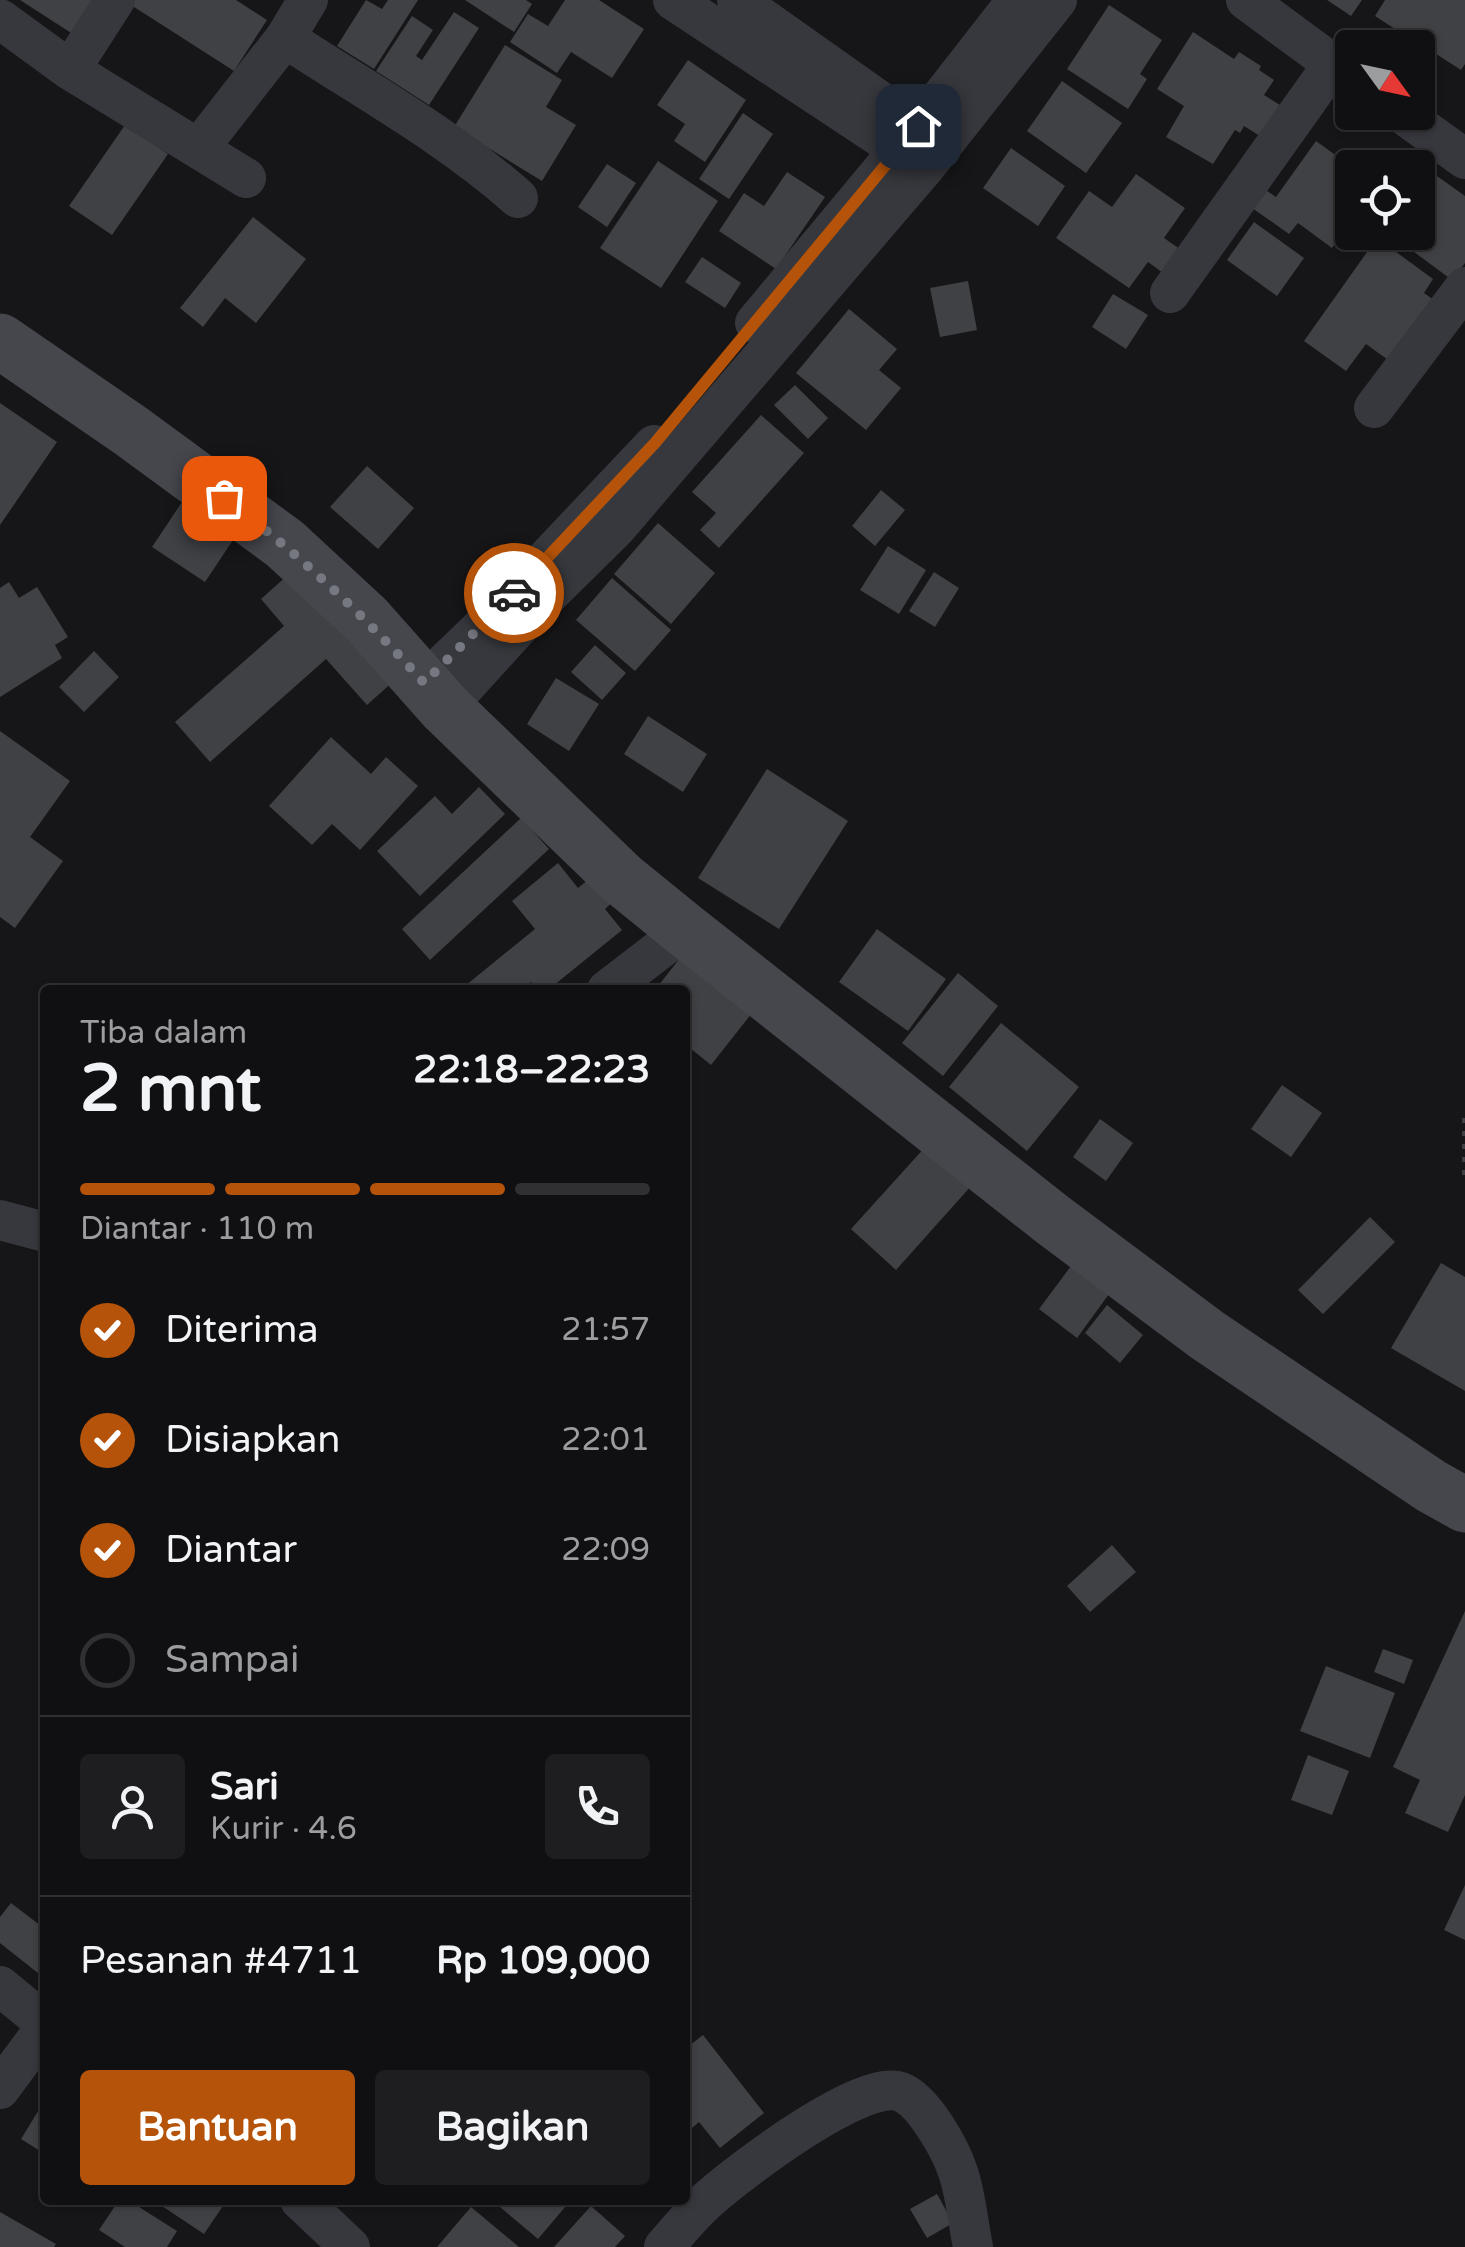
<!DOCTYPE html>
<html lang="id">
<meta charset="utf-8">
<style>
:root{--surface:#101012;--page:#1e1e20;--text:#f1f3f6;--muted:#9c9d9f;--line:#303032;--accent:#b45309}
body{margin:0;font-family:"Varela Round",sans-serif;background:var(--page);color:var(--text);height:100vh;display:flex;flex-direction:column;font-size:38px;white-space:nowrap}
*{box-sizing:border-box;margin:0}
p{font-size:32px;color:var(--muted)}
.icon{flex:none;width:55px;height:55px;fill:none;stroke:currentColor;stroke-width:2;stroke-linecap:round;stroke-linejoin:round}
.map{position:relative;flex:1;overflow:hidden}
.side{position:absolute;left:40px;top:985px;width:650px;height:1220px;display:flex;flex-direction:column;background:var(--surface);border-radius:10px;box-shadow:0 2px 8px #0004,0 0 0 2px var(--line)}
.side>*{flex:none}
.needle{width:65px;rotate:123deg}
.buttons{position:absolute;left:1335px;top:30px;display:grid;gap:20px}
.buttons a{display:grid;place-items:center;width:100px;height:100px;border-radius:10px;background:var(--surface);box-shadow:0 2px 8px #0004,0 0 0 2px var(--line);font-size:50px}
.pin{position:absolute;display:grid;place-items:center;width:85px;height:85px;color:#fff;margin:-42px;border-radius:20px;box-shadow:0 5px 15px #0006}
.courier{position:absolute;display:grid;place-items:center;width:100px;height:100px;margin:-50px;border:8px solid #b45309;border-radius:50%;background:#fff;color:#222;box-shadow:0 2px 12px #0007}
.summary em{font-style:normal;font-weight:700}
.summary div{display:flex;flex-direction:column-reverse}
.summary{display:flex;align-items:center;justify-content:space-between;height:170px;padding:0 40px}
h1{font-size:65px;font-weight:700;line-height:75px}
.bar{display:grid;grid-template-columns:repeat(4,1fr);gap:15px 10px;align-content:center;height:120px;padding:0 40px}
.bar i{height:12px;border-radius:8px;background:var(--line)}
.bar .current{background:var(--accent)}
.bar p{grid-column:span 4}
.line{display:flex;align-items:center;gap:25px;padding:0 40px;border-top:2px solid var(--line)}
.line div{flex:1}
.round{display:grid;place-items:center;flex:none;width:105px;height:105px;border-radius:10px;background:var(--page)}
ol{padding:0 40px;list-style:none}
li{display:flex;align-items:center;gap:30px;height:110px}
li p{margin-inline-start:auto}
li .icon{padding:10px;border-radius:50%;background:var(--accent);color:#fff;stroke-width:4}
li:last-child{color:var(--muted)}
li i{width:55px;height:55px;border:5px solid var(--line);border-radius:50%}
.cta{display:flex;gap:20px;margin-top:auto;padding:20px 40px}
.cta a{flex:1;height:115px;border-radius:10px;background:var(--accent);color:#fff;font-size:40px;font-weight:700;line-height:115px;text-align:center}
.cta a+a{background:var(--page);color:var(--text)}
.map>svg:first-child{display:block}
.building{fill:#404145}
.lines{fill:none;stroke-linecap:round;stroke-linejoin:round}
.path{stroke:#3d3f44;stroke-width:6;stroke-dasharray:5 8;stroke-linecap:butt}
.street{stroke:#37383d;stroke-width:40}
.secondary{stroke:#45474d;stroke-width:55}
.done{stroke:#757880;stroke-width:10;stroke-dasharray:0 18}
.route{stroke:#b45309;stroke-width:12}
</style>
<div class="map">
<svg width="1465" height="2247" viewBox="0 0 1465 2247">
<rect width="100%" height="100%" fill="#161618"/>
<path class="building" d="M20,0H103L79,38Z
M134,0H236L267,20L234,71L131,5Z
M366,0L382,9L388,0H418L374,69L337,46Z
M465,0H526L532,4L514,32Z
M565,0H599L644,29L612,78L571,52L557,73L510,42L528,14L548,26Z
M1327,0H1362L1351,16Z
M1385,0H1465V64L1461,70L1430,50L1418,68V48H1402L1409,38L1375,16Z
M1109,5L1162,40L1140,74L1147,79L1128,109L1067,69Z
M454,12L479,28L429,105L376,71L412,16L433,30L416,56L422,60Z
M1193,32L1234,59L1239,52L1261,66L1259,70L1274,80L1264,95L1280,105L1260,136L1244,126L1240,133L1235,130L1213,164L1166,137L1184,106L1157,89Z
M505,45L562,80L546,107L576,125L542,181L454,127Z
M688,60L746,100L705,162L674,141L685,124L657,105Z
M1062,81L1122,123L1086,173L1027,131Z
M743,113L773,134L729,199L699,179Z
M125,125L168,154L112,235L69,206Z
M1316,141L1352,167V182L1339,200L1352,209V220L1332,248L1298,223L1289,234L1245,203L1258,185L1276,197Z
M1011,148L1065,186L1038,226L983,188Z
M658,161L718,201L661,288L600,248Z
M607,164L636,183L607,227L578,207Z
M1423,166L1465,196V263L1452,280L1387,232H1418V174Z
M787,172L825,197L776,269L719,231L744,193L764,206Z
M1136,174L1185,208L1164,238L1187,254L1170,278L1148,262L1129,288L1056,238L1089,191L1112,207Z
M253,217L306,259L256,323L225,298L203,327L180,308Z
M1254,222L1304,258L1277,296L1227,260Z
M1377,238L1433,279L1424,293L1438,303L1395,365L1366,344L1346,371L1304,341Z
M702,257L741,283L725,308L685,282Z
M968,281L977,330L940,337L930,288Z
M1113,294L1148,315L1126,349L1092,327Z
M849,309L897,349L879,370L901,388L866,430L796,373Z
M795,385L828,418L808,439L774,405Z
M0,403L57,442L0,525Z
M761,415L804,453L719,548L700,530L716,513L692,492Z
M367,466L414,508L378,549L330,507Z
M881,490L905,510L875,546L852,526Z
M186,496L239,531L205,582L152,547Z
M658,523L715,573L671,624L614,574Z
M888,546L926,570L899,614L860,590Z
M298,566L396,679L367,705L326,659L210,762L175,722L284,626L261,599Z
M934,572L959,588L935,627L909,611Z
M612,578L671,630L635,671L576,620Z
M9,582L19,598L37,587L68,637L55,645L62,658L0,697V588Z
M595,645L626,673L602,700L571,672Z
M94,651L119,677L84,712L59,687Z
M556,678L599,704L569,751L527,724Z
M648,716L707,754L683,792L624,754Z
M0,731L70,781L30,837L63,861L15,928L0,917Z
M331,737L371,774L386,757L418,786L360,850L332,824L312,845L269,806Z
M767,769L848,821L779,929L698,878Z
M479,787L505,814L420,896L377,851L435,796L452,814Z
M521,818L549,849L430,960L402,929Z
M558,863L578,888L594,875L615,900L605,909L622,930L548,990H538L531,982L521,990H460L535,929L512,901Z
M877,929L946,979L908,1031L839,982Z
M680,958L752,1013L711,1065L685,1044V990H655Z
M958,973L998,1006L943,1076L902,1043Z
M1001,1023L1079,1087L1027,1151L949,1087Z
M1282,1085L1322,1113L1291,1157L1251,1129Z
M1100,1119L1133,1143L1106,1181L1073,1157Z
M927,1145L972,1185L896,1270L851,1229Z
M1370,1217L1395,1242L1323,1314L1298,1290Z
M1441,1263L1465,1277V1391L1391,1348Z
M1071,1266L1109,1294L1077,1338L1039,1309Z
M1107,1305L1143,1335L1120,1363L1085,1333Z
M1112,1545L1136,1572L1090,1612L1067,1586Z
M1465,1611V1795L1448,1832L1405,1813L1420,1780L1393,1767Z
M1383,1649L1413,1660L1404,1684L1374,1672Z
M1326,1666L1395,1693L1370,1758L1300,1731Z
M1308,1755L1349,1771L1332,1815L1291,1800Z
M1465,1885V1940L1444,1930Z
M11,1903L45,1929L43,1977L0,1943V1917Z
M703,2035L764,2113L720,2148L699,2122L685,2134V2049Z
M45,2100V2154L21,2139Z
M937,2194L953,2223L927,2238L910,2209Z
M119,2200H128L177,2231L167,2247H125L99,2230Z
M153,2200H227L204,2234Z
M506,2200H571L538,2239L500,2207Z
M591,2206L625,2236L615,2247H554Z
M471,2207L519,2247H437Z
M0,2212L56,2244L54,2247H0Z"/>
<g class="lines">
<path class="path" d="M1465,1118V1181"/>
<path class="street" d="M673,0L918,162
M737,0L938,142
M1246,0L1352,78
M0,19L70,70L246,178
M285,38C363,89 448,136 518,198
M70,70L115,0
M1400,112L1465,159
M199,148L285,38L308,0
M1170,293L1333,64
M755,323L918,127L1017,0
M1374,408L1465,287
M424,683L477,632L654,445
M445,708L544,599L616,528L925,167L1057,0
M607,990L685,930
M0,1220L45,1232
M0,1986L45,2023
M0,2089L45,2028
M300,2200L350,2247
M664,2247C679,2230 694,2211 711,2197C741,2171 863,2077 901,2092C924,2101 951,2150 958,2172C966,2195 968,2223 973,2247"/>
<path class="secondary" d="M0,341L131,431L285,544L366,619L445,708L621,878L685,930L1053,1220L1207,1335L1431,1486L1465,1505"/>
</g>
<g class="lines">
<path class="done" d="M224,498C298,553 363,614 424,683L514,593"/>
<path class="route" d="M514,593L655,443L918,126"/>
</g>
</svg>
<div class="buttons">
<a><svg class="needle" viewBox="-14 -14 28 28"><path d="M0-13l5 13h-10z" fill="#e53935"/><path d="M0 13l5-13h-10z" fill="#9c9d9f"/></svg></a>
<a><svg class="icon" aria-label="locate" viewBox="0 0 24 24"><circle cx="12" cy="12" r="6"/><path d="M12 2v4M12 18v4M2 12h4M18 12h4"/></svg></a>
</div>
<div class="pin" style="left:224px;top:498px;background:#ea580c"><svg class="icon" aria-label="bag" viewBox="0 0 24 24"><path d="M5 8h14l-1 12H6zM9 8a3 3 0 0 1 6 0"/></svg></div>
<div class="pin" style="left:918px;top:126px;background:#1f2937"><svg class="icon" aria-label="home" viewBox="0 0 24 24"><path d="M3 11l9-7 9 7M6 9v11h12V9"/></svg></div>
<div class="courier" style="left:514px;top:593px"><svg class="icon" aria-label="car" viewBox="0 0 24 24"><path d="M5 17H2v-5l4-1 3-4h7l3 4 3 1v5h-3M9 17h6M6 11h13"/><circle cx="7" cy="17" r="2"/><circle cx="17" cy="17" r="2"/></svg></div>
<section class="side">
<div class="summary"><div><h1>2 mnt</h1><p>Tiba dalam</p></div><em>22:18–22:23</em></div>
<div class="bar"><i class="current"></i><i class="current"></i><i class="current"></i><i></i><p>Diantar · 110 m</p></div>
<ol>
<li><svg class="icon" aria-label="check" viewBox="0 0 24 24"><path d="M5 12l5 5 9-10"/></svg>Diterima<p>21:57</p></li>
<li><svg class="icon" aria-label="check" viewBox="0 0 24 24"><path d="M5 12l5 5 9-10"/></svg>Disiapkan<p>22:01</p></li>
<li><svg class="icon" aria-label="check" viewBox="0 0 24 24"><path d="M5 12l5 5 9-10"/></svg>Diantar<p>22:09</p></li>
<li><i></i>Sampai</li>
</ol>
<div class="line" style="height:180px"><a class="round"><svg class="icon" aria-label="person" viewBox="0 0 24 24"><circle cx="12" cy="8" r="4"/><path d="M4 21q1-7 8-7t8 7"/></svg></a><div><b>Sari</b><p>Kurir · 4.6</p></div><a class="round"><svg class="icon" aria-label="phone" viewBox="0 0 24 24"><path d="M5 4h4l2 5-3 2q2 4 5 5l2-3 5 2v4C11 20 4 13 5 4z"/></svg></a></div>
<div class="line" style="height:130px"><div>Pesanan #4711</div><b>Rp 109,000</b></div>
<div class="cta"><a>Bantuan</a><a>Bagikan</a></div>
</section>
</div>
